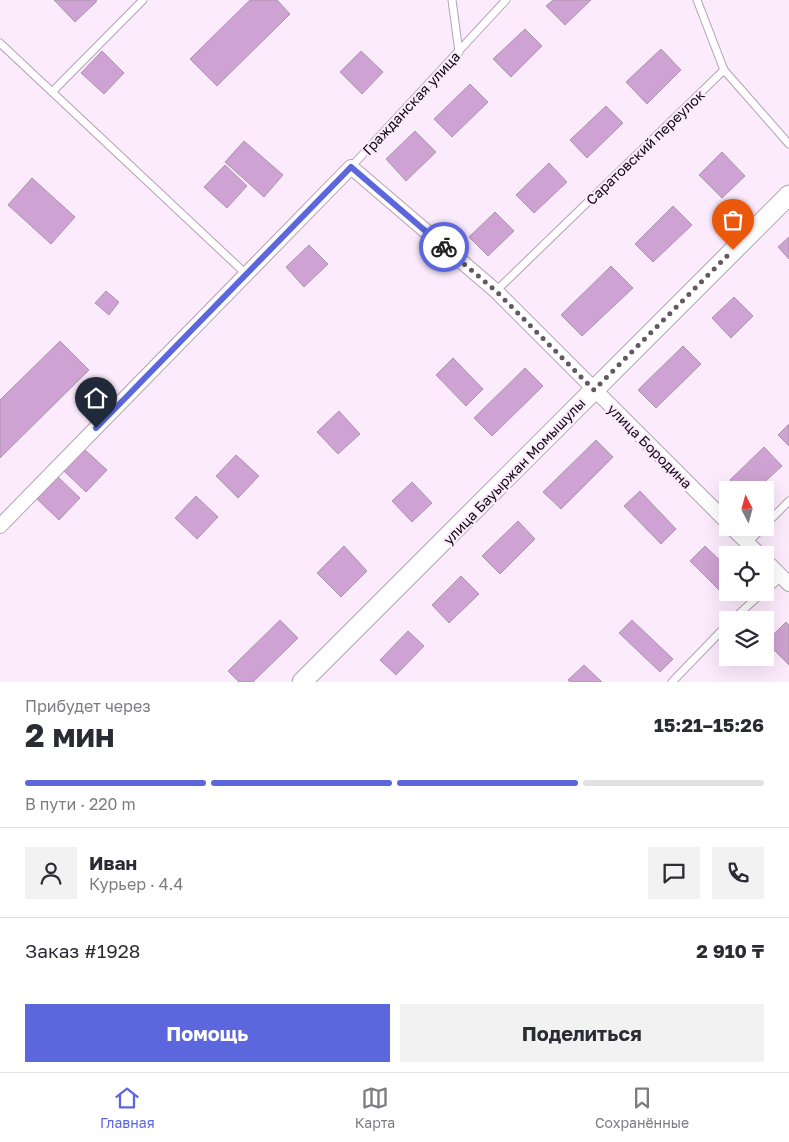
<!DOCTYPE html>
<html lang="ru">
<meta charset="utf-8">
<style>
:root{--surface:#fff;--page:#f2f2f3;--text:#2b2b33;--muted:#7c7c81;--line:#e1e1e2;--accent:#5c67de}
body{margin:0;font-family:"Golos Text",sans-serif;background:var(--page);color:var(--text);height:100vh;display:flex;flex-direction:column;font-size:19px;white-space:nowrap}
*{box-sizing:border-box;margin:0}
p{font-size:16px;color:var(--muted)}
.icon{flex:none;width:28px;height:28px;fill:none;stroke:currentColor;stroke-width:2;stroke-linecap:round;stroke-linejoin:round}
.map{position:relative;height:682px;overflow:hidden}
.sheet{display:flex;flex-direction:column;background:var(--surface);flex:1}
.sheet>*{flex:none}
.needle{width:32px;rotate:354deg}
.controls{position:absolute;left:719px;top:481px;display:grid;gap:10px}
.controls a{display:grid;place-items:center;width:55px;height:55px;border-radius:0px;background:var(--surface);box-shadow:0 5px 20px #0002;font-size:25px}
.pin{position:absolute;display:grid;place-items:center;width:42px;height:42px;color:#fff;margin:-51px -21px;border-radius:50% 50% 50% 0;rotate:-45deg;box-shadow:0 0 5px #0007}
.pin .icon{rotate:45deg}
.courier{position:absolute;display:grid;place-items:center;width:50px;height:50px;margin:-25px;border:4px solid #5c67de;border-radius:50%;background:#fff;color:#222;box-shadow:0 1px 6px #0007}
.overview em{font-style:normal;font-weight:700}
.overview div{display:flex;flex-direction:column-reverse}
.overview{display:flex;align-items:center;justify-content:space-between;height:85px;padding:0 25px}
h1{font-size:32px;font-weight:700;line-height:38px}
.bar{display:grid;grid-template-columns:repeat(4,1fr);gap:8px 5px;align-content:center;height:60px;padding:0 25px}
.bar i{height:6px;border-radius:4px;background:var(--line)}
.bar .current{background:var(--accent)}
.bar p{grid-column:span 4}
.line{display:flex;align-items:center;gap:12px;padding:0 25px;border-top:1px solid var(--line)}
.line div{flex:1}
.round{display:grid;place-items:center;flex:none;width:52px;height:52px;border-radius:0px;background:var(--page)}
.primary-button{display:flex;gap:10px;margin-top:auto;padding:10px 25px}
.primary-button a{flex:1;height:58px;border-radius:0px;background:var(--accent);color:#fff;font-size:20px;font-weight:700;line-height:58px;text-align:center}
.primary-button a+a{background:var(--page);color:var(--text)}
.tabs{display:flex;justify-content:space-around;align-items:center;height:70px;border-top:1px solid var(--line);background:var(--surface);font-size:14px;color:var(--muted)}
.tabs a{display:grid;justify-items:center;gap:2px}
.tabs .current{color:var(--accent)}
.map>svg:first-child{display:block}
.building{fill:#cea2d2;stroke:#aa97ab}
.lines{fill:none;stroke-linecap:round;stroke-linejoin:round}
.lane-casing{stroke:#b4a1b5;stroke-width:9}
.street-casing{stroke:#b4a1b5;stroke-width:16}
.secondary-casing{stroke:#b4a1b5;stroke-width:21}
.lane{stroke:#fff;stroke-width:7}
.street{stroke:#fff;stroke-width:14}
.secondary{stroke:#fff;stroke-width:19}
.done{stroke:#635863;stroke-width:5;stroke-dasharray:0 9}
.route{stroke:#5c67de;stroke-width:6}
.labels{text-anchor:middle;dominant-baseline:central;stroke-width:4.5;stroke-linejoin:round;paint-order:stroke}
.street-label{font-size:14px;fill:#100910;stroke:#fcebfd}
</style>
<div class="map">
<svg width="789" height="682" viewBox="0 0 789 682">
<rect width="100%" height="100%" fill="#fcebfd"/>
<path class="building" d="M54,0H95L97,1L75,22Z
M250,0H277L290,14L217,86L190,59Z
M553,0H591L565,25L546,6Z
M525,29L542,46L511,77L493,59Z
M661,49L681,70L647,104L626,82Z
M102,51L124,73L104,94L81,73Z
M361,51L383,72L362,94L340,72Z
M470,84L488,102L452,137L434,119Z
M606,106L623,123L587,158L570,140Z
M415,131L436,152L406,181L386,159Z
M244,141L283,175L264,197L225,162Z
M722,152L745,176L722,198L699,175Z
M549,163L567,182L534,213L516,195Z
M225,165L247,186L227,208L204,187Z
M32,178L75,217L51,244L8,205Z
M673,206L692,225L653,262L635,244Z
M495,212L514,231L488,256L469,237Z
M789,237V259L778,247Z
M309,245L328,264L304,287L286,267Z
M611,266L633,288L582,336L561,315Z
M106,291L119,302L109,315L95,303Z
M734,297L753,316L731,338L712,318Z
M60,341L89,370L0,458V400Z
M683,346L701,364L656,408L638,390Z
M453,358L483,389L466,406L436,375Z
M525,368L543,386L492,436L474,418Z
M339,411L360,434L338,454L317,432Z
M789,424V446L778,435Z
M596,440L613,457L561,509L543,492Z
M764,447L782,466L756,490H739L730,480Z
M84,449L107,470L86,492L64,471Z
M236,455L259,476L238,498L216,476Z
M58,477L80,498L59,520L37,499Z
M412,482L432,503L412,522L392,501Z
M640,491L676,529L661,544L624,506Z
M196,496L218,517L197,539L175,518Z
M518,521L535,539L500,574L482,556Z
M344,546L367,571L341,597L317,573Z
M705,546L728,568V592H739L730,601L690,561Z
M461,576L479,594L449,623L432,605Z
M280,620L298,638L253,682H239L228,671Z
M632,620L673,659L660,672L619,633Z
M786,622L789,625V665L766,642Z
M408,631L424,646L396,675L380,660Z
M584,665L602,682H570L568,680Z"/>
<g class="lines">
<defs>
<path id="lane" d="M452,0L459,52
M697,0L724,70
M0,43L246,274
M52,92L143,0
M351,167L506,0
M496,291L724,70L789,144
M765,525L789,501
M747,543L763,528
M765,591L781,577
M732,620L763,592
M672,682L728,624"/>
<path id="street" d="M0,526L351,167L496,291L728,523
M732,528L760,555
M765,560L789,584"/>
<path id="secondary" d="M302,682C465,521 626,357 789,195"/>
</defs>
<use href="#lane" class="lane-casing"/>
<use href="#street" class="street-casing"/>
<use href="#secondary" class="secondary-casing"/>
<use href="#lane" class="lane"/>
<use href="#street" class="street"/>
<use href="#secondary" class="secondary"/>
</g>
<g class="lines">
<path class="done" d="M444,247L496,291L594,390L733,250"/>
<path class="route" d="M96,428L351,167L444,247"/>
</g>
<g class="labels">
<g class="street-label">
<text transform="translate(411 103) rotate(-47)">Гражданская улица</text>
<text transform="translate(645 147) rotate(-44)">Саратовский переулок</text>
<text transform="translate(650 446) rotate(45)">улица Бородина</text>
<text transform="translate(514 471) rotate(-46)">улица Бауыржан Момышулы</text>
</g>
</g>
</svg>
<div class="controls">
<a><svg class="needle" viewBox="-14 -14 28 28"><path d="M0-13l5 13h-10z" fill="#e53935"/><path d="M0 13l5-13h-10z" fill="#7c7c81"/></svg></a>
<a><svg class="icon" aria-label="locate" viewBox="0 0 24 24"><circle cx="12" cy="12" r="6"/><path d="M12 2v4M12 18v4M2 12h4M18 12h4"/></svg></a>
<a><svg class="icon" aria-label="layers" viewBox="0 0 24 24"><path d="M12 4l9 5-9 5-9-5zM3 14l9 5 9-5"/></svg></a>
</div>
<div class="pin" style="left:733px;top:250px;background:#ea580c"><svg class="icon" aria-label="bag" viewBox="0 0 24 24"><path d="M5 8h14l-1 12H6zM9 8a3 3 0 0 1 6 0"/></svg></div>
<div class="pin" style="left:96px;top:428px;background:#1f2937"><svg class="icon" aria-label="home" viewBox="0 0 24 24"><path d="M3 11l9-7 9 7M6 9v11h12V9"/></svg></div>
<div class="courier" style="left:444px;top:247px"><svg class="icon" aria-label="bike" viewBox="0 0 24 24"><circle cx="6" cy="16" r="4"/><circle cx="18" cy="16" r="4"/><path d="M6 16l4-8h5l3 8M10 8l3 8H6M13 5h3"/></svg></div>
</div>
<section class="sheet">
<div class="overview"><div><h1>2 мин</h1><p>Прибудет через</p></div><em>15:21–15:26</em></div>
<div class="bar"><i class="current"></i><i class="current"></i><i class="current"></i><i></i><p>В пути · 220 m</p></div>
<div class="line" style="height:90px"><a class="round"><svg class="icon" aria-label="person" viewBox="0 0 24 24"><circle cx="12" cy="8" r="4"/><path d="M4 21q1-7 8-7t8 7"/></svg></a><div><b>Иван</b><p>Курьер · 4.4</p></div><a class="round"><svg class="icon" aria-label="chat" viewBox="0 0 24 24"><path d="M4 5h16v11H9l-5 4z"/></svg></a><a class="round"><svg class="icon" aria-label="phone" viewBox="0 0 24 24"><path d="M5 4h4l2 5-3 2q2 4 5 5l2-3 5 2v4C11 20 4 13 5 4z"/></svg></a></div>
<div class="line" style="height:65px"><div>Заказ #1928</div><b>2 910 ₸</b></div>
<div class="primary-button"><a>Помощь</a><a>Поделиться</a></div>
</section>
<nav class="tabs">
<a class="current"><svg class="icon" aria-label="home" viewBox="0 0 24 24"><path d="M3 11l9-7 9 7M6 9v11h12V9"/></svg>Главная</a>
<a><svg class="icon" aria-label="map" viewBox="0 0 24 24"><path d="M3 6l6-2 6 2 6-2v14l-6 2-6-2-6 2zM9 4v14M15 6v14"/></svg>Карта</a>
<a><svg class="icon" aria-label="saved" viewBox="0 0 24 24"><path d="M7 4h10v16l-5-4-5 4z"/></svg>Сохранённые</a>
</nav>
